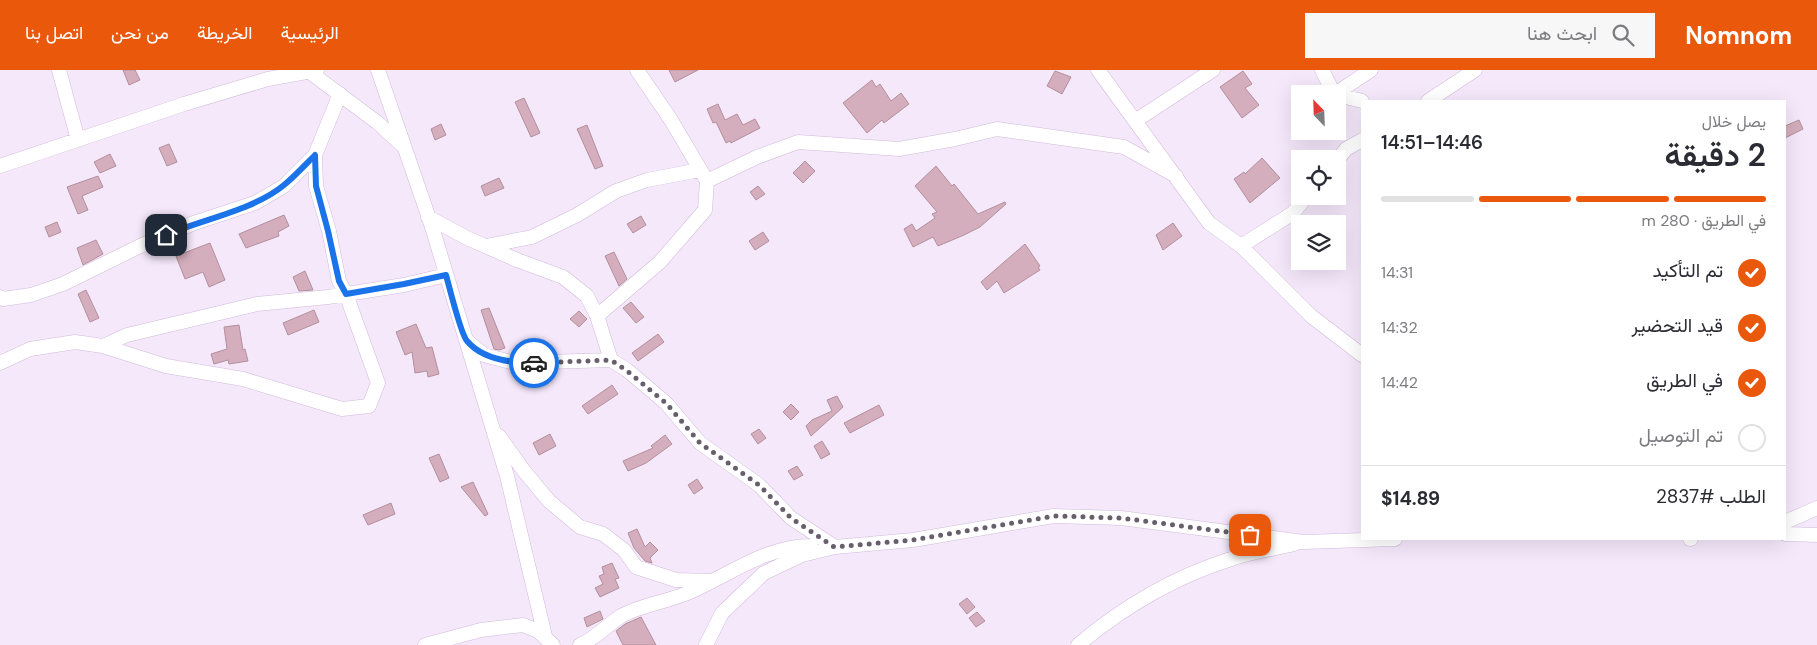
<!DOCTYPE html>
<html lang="ar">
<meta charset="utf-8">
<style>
:root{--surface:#fff;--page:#f7f7f7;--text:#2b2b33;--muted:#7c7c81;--line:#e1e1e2;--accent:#ea580c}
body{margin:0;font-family:"DM Sans",Vazirmatn,sans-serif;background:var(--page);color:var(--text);direction:rtl;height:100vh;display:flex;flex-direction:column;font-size:19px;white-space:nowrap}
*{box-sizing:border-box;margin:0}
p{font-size:16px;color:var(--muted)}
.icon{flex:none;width:28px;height:28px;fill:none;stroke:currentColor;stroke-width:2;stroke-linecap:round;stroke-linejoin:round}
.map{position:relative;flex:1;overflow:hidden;direction:ltr}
.panel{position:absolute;left:1361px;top:30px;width:425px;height:440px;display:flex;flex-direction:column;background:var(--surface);border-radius:0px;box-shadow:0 5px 20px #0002;direction:rtl}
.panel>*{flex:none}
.needle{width:32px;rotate:337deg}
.buttons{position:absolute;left:1291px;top:15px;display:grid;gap:10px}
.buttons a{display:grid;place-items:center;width:55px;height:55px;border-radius:0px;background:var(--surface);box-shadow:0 5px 20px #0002;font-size:25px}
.pin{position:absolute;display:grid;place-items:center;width:42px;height:42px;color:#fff;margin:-21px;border-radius:10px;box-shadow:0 2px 8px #0006}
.courier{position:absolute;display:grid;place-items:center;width:50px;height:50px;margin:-25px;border:4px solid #1a73e8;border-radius:50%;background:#fff;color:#222;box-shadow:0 1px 6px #0007}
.summary em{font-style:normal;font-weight:600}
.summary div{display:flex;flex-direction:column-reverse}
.summary{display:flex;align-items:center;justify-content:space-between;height:85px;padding:0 20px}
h1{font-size:32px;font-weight:600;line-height:38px}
.bar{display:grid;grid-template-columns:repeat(4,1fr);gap:8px 5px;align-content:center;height:60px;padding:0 20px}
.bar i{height:6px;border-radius:4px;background:var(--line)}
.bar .on{background:var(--accent)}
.bar p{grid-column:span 4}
.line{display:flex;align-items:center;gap:12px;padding:0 20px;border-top:1px solid var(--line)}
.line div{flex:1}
ol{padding:0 20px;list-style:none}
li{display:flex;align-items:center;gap:15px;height:55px}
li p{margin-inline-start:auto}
li .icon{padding:5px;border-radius:50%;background:var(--accent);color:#fff;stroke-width:4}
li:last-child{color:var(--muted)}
li i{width:28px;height:28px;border:2px solid var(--line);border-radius:50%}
header{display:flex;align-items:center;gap:30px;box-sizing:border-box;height:70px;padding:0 25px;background:var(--accent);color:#fff}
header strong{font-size:24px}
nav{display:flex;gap:28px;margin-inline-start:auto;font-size:18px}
.search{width:350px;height:45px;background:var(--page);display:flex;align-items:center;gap:12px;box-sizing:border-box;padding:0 18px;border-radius:0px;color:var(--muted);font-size:19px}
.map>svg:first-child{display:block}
.building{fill:#d4aebc;stroke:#b38f9d}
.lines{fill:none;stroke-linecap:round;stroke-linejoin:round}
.minor-casing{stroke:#d0bbda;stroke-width:15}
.minor{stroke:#fff;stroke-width:14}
.done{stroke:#685f6d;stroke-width:5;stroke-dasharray:0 9}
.route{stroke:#1a73e8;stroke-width:6}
</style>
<header>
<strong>Nomnom</strong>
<div class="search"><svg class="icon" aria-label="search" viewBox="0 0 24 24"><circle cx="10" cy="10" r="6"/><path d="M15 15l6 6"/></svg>ابحث هنا</div>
<nav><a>الرئيسية</a><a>الخريطة</a><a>من نحن</a><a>اتصل بنا</a></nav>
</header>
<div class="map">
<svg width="1817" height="575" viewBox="0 0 1817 575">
<rect width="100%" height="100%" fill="#f5e8fb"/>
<path class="building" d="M123,0H135L140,10L129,15Z
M669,0H698L675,12Z
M1055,1L1071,7L1062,24L1047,16Z
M1243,1L1252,14L1245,18L1259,35L1242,48L1220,17Z
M872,10L876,17L880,14L891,31L901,23L909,34L884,53L882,50L867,63L843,33Z
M524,28L540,63L531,67L515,32Z
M718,34L725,50L737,44L743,55L755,49L760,58L731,73L730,71L726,73L716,52L713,53L707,39Z
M1799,50L1803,59L1785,68V56Z
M441,54L446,65L435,70L431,59Z
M587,55L603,96L595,99L577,59Z
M169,74L177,92L167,96L159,78Z
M110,84L116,96L100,103L94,92Z
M1262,88L1280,108L1250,133L1234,109L1244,102L1245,104Z
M805,91L815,101L803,113L793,103Z
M936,96L952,116L954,114L978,144L1005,132L1006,134L980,157L964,165L938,176L933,167L913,177L904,159L912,154L916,161L935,148L932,144L937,142L915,116Z
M98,106L103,117L82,126L88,140L78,144L67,117Z
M499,108L504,118L485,126L481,116Z
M758,116L765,124L756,130L750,122Z
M284,145L289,156L278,162L279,166L246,178L239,164Z
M641,146L646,155L633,163L627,154Z
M57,152L61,162L49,167L45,157Z
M1173,153L1182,166L1163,180L1156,165Z
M763,162L769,171L755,180L749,171Z
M96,170L103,184L83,195L77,178Z
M210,173L225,210L209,217L203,202L185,209L176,186Z
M1025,174L1040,196L1038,197L1040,200L1004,223L997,211L987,220L981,212Z
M614,182L627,209L619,216L605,186Z
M305,201L313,220L299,221L293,207Z
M86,220L99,248L90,252L78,224Z
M631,232L644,247L636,253L623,238Z
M489,238L505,278L499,280L494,279L481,240Z
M314,240L319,252L288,265L283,253Z
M579,241L587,249L579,257L570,249Z
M416,254L426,278L432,277L439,304L428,307L427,301L415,303L412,282L405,285L396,262Z
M239,255L243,280L245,279L248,291L229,294L228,290L214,294L211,284L227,279L224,257Z
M658,264L664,272L638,291L632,283Z
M612,315L618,324L588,344L582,336Z
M837,326L843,337L811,366L806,356L812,350L832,341L827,330Z
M791,334L799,342L791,350L783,342Z
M879,335L884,345L850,363L844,353Z
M759,359L766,368L758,374L751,364Z
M550,364L556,376L539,385L533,373Z
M665,365L672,374L646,393L628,401L623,391L653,378L651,376Z
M822,371L830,384L821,389L814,376Z
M439,384L449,408L440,412L429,388Z
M797,396L803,405L794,410L788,401Z
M697,409L703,418L694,424L688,415Z
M473,412L488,444L485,446L461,417Z
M391,433L395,444L368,455L363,445Z
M637,459L645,477L650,472L658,480L650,488L652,493L645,491L634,478L628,463Z
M612,493L619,508L615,509L619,518L600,527L595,518L603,514L599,506L604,504L602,497Z
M967,528L975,537L967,544L959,534Z
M600,541L603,549L587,557L584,548Z
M977,542L985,551L976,557L969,548Z
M641,547L656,575H623L616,561L625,554Z"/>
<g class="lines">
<defs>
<path id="minor" d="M59,0L78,70
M307,0L378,53L402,75
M378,0L432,157L507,406L545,566
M637,0L671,50L707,111L757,87L798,72L899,79L955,69L997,59L1124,77L1176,106
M1098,0L1209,153L1241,176L1311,246L1362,285
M1322,0L1334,24
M1335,24L1371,0
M1338,25L1362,31
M1428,31L1475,0
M1135,51L1213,0
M1338,89L1346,79L1362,70
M0,96L184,34L268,9L317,0
M707,111L705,140L660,192L597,246L611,290L627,300L666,333L700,373L759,415L791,448L835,477
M428,147L467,168L517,190L563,207L587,226L597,246
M486,176L532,167L577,145L616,121L647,110L700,100
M1241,176L1293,143L1307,126
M0,227L3,229L31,225L63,214L138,177L194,153L255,133L284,116L315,85
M466,270L484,285L515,293L611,290
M103,276L166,296L243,309L342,339L369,336L378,313L346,224L339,211L329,161L316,116L315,85L340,24
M0,293L30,279L75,272L103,276L127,265L257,234L328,227L404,215L446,205
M499,366L524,401L549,431L580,457L603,464L624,480L636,497L676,510L712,511
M1785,452L1817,438
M1785,464L1817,465
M1690,469H1691
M425,575L481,560L523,555L538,561L553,575
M580,575C595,569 607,555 621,546C642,534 668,532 690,522C729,505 766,476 811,476
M706,575L722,543L764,503L802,485L835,477L913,470L1054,446L1121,448L1304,472L1395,469
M1078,575C1123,537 1174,507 1231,489C1251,482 1273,479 1294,474"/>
</defs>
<use href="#minor" class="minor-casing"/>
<use href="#minor" class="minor"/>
</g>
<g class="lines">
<path class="done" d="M534,293L611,290L626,300L666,333L700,373L759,415L791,448L834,477L913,470L1054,446L1121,448L1250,465"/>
<path class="route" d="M166,165C203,149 254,140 284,115C295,106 305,95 315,85L316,116L328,161L339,211L346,224L404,214L446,205C449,216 461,265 467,271C483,290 511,293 534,293"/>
</g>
</svg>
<div class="buttons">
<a><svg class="needle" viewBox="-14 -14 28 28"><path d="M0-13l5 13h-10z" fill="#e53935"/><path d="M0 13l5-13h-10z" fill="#7c7c81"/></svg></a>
<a><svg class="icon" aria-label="locate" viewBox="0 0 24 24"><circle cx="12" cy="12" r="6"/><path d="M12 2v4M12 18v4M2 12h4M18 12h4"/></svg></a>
<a><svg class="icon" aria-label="layers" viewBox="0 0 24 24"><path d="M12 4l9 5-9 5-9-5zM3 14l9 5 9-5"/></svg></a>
</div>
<div class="pin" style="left:1250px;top:465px;background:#ea580c"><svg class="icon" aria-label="bag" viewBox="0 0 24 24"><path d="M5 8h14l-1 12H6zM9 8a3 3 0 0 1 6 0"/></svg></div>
<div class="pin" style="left:166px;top:165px;background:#1f2937"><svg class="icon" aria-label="home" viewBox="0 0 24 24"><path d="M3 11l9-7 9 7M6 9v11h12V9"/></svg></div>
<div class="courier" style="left:534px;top:293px"><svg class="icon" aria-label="car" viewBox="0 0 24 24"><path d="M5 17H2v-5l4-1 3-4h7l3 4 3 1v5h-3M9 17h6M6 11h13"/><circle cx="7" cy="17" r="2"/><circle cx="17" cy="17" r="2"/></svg></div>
<section class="panel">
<div class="summary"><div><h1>2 دقيقة</h1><p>يصل خلال</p></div><em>14:46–14:51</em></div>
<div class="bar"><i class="on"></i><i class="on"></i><i class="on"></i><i></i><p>في الطريق · 280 m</p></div>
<ol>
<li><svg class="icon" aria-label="check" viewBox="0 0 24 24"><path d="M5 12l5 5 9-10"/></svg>تم التأكيد<p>14:31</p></li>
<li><svg class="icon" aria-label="check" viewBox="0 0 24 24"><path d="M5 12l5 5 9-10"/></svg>قيد التحضير<p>14:32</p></li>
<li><svg class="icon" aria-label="check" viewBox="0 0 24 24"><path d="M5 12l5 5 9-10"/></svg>في الطريق<p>14:42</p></li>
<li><i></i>تم التوصيل</li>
</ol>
<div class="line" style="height:65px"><div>الطلب #2837</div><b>$14.89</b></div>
</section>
</div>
